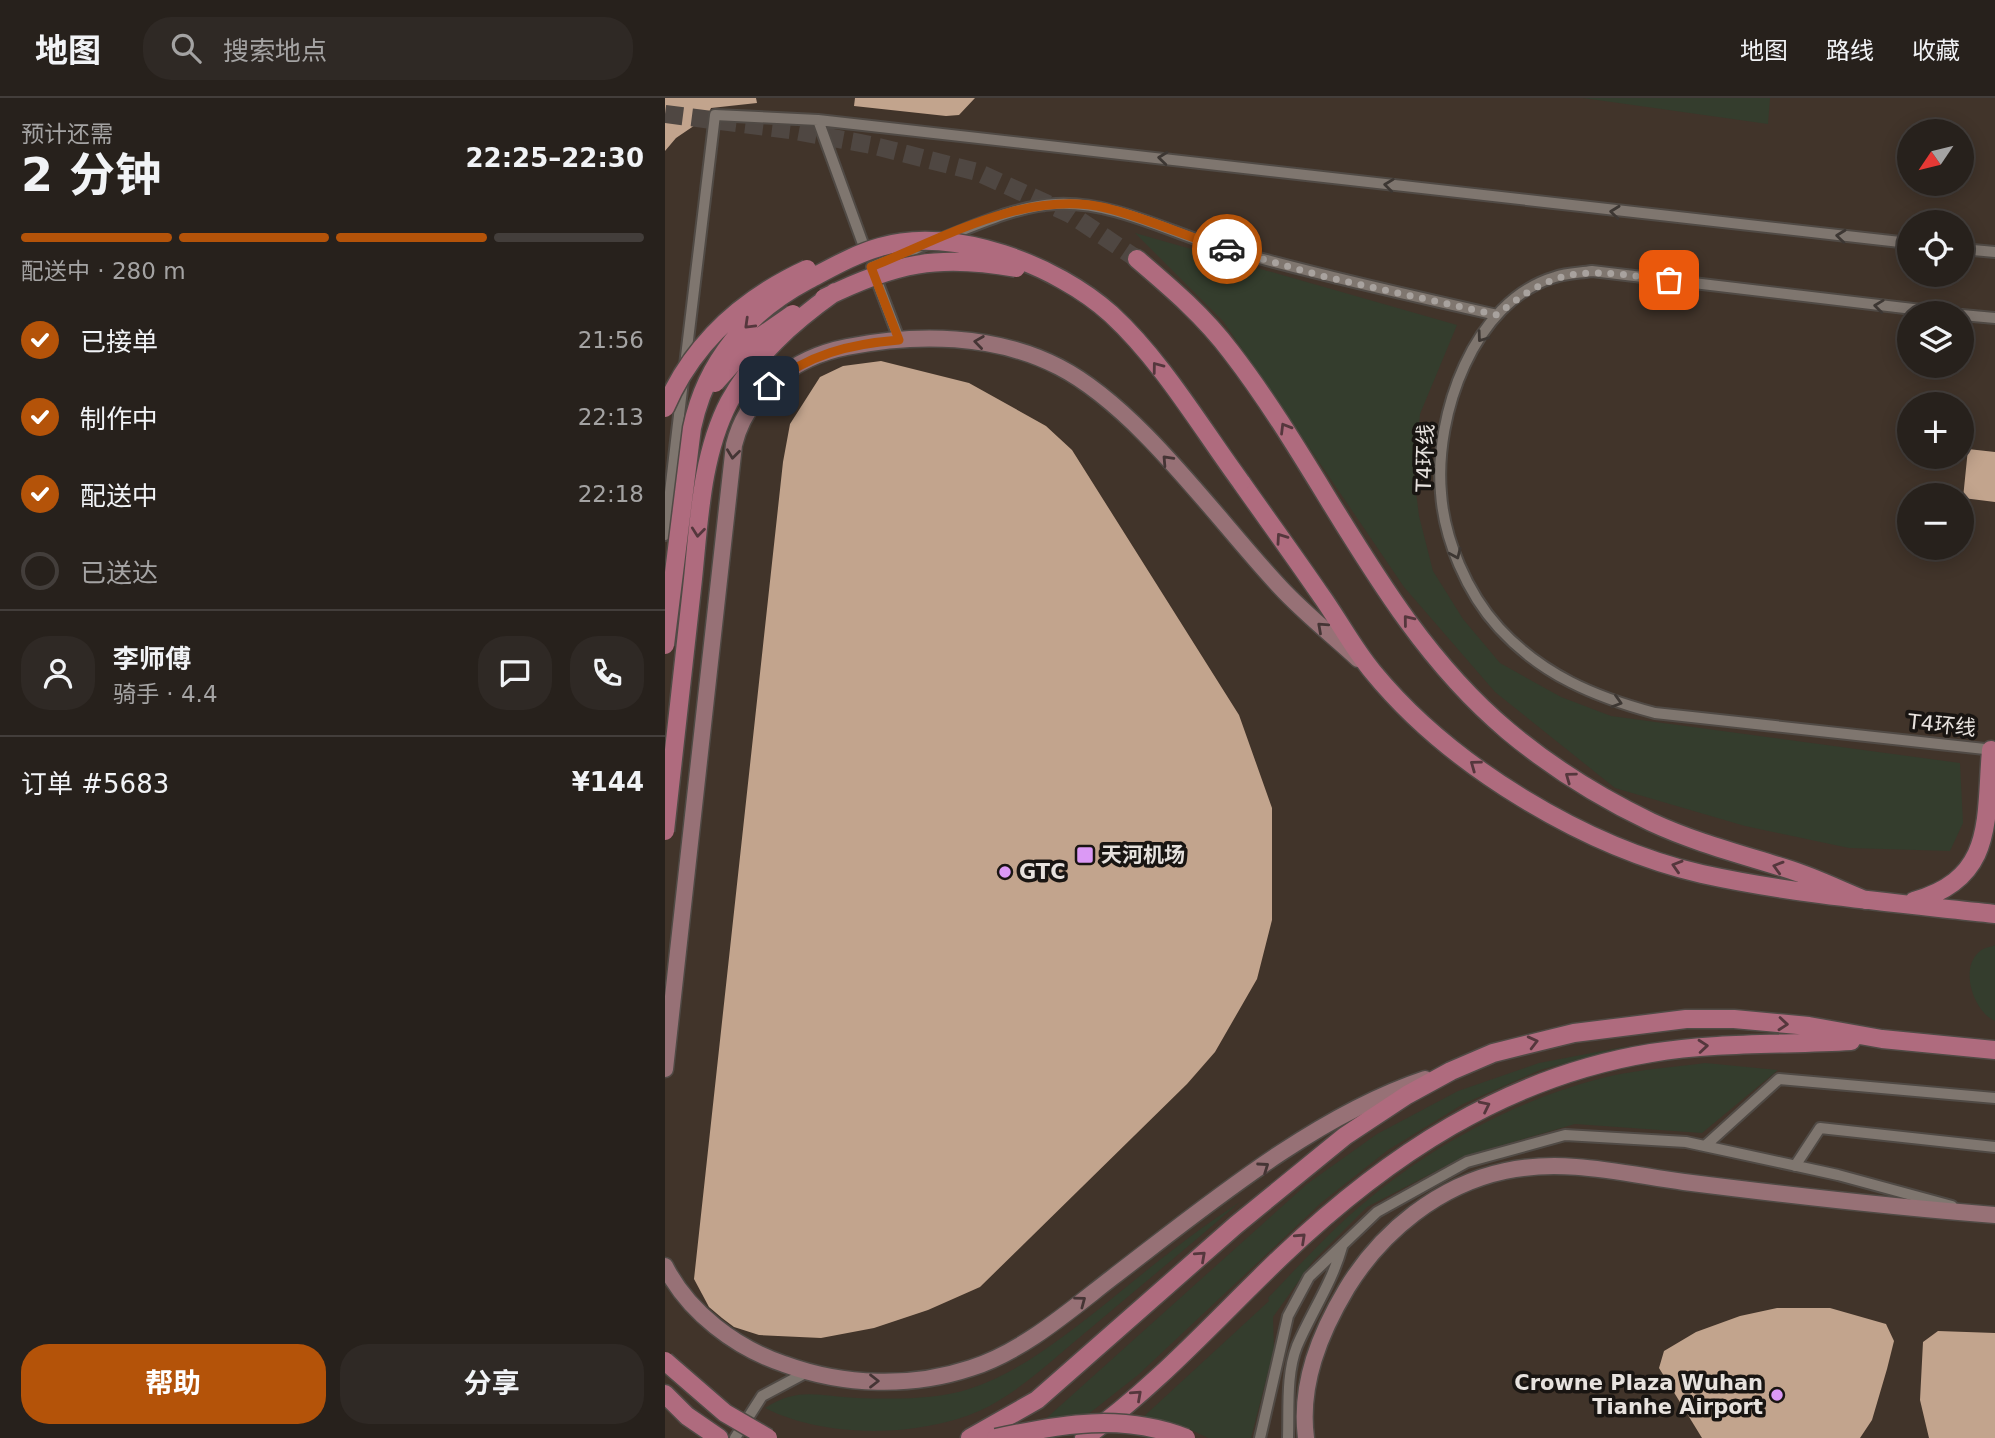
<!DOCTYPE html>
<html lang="zh">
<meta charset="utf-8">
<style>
:root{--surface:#27211c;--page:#2f2925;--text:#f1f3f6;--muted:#a4a3a3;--line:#433e3b;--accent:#b45309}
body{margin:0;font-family:"DejaVu Sans","Noto Sans SC",sans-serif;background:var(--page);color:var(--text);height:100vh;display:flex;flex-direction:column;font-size:26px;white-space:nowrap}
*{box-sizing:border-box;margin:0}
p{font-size:23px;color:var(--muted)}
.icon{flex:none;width:38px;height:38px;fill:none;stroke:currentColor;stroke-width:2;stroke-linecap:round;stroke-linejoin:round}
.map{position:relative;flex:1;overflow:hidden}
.details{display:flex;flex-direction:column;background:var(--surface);width:665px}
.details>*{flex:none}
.needle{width:46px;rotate:235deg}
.controls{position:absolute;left:1232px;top:21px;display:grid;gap:14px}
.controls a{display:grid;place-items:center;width:77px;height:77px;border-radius:50%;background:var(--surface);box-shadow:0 4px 18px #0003,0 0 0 2px var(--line);font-size:35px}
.pin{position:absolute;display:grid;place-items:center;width:60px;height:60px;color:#fff;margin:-30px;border-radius:14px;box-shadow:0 4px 10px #0006}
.courier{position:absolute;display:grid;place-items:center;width:70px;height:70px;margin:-35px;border:5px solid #b45309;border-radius:50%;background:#fff;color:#222;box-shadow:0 2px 9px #0007}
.head em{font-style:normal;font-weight:700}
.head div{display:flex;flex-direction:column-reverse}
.head{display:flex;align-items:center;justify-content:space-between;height:119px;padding:0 21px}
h1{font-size:46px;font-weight:700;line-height:52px}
.bar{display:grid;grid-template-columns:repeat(4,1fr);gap:10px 7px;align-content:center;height:84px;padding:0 21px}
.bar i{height:9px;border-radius:5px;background:var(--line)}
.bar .on{background:var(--accent)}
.bar p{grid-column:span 4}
.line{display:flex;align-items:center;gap:18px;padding:0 21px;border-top:2px solid var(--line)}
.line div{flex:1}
.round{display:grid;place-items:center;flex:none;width:74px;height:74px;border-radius:28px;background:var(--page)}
ol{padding:0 21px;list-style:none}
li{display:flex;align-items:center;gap:21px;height:77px}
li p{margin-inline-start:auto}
li .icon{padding:7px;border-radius:50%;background:var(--accent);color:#fff;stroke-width:4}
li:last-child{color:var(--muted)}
li i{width:38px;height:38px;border:4px solid var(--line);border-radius:50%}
.cta{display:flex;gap:14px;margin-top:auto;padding:14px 21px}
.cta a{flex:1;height:80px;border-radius:28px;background:var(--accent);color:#fff;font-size:28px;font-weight:700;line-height:80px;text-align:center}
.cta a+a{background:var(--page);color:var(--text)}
header{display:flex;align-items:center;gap:42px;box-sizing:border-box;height:98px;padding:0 35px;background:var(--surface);border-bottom:2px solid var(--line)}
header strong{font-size:33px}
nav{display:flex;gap:38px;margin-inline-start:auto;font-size:24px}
.search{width:490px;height:63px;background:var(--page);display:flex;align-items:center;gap:18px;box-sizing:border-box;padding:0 24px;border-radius:28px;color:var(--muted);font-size:26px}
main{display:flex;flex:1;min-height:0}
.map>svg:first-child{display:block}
.built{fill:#41342a;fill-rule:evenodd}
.green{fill:#343d2d}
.building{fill:#c2a48d}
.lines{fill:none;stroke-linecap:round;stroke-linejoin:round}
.primary-tunnel{stroke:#4f4742;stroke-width:18;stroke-dasharray:18 9;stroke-linecap:butt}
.street-casing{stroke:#504a45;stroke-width:14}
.secondary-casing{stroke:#504a45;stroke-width:19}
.primary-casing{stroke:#504a45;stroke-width:21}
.street{stroke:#7f766f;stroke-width:10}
.secondary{stroke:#977176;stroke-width:16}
.primary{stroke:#af6b7e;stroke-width:18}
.primary-bridge-casing{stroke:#504a45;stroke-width:21;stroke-linecap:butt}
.primary-bridge{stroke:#af6b7e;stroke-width:18}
.oneway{stroke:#3d3733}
.oneway2{stroke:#55373d}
.oneway3{stroke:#453535}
.done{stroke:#a8a29e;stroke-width:7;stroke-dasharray:0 12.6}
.route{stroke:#b45309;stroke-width:9}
.poi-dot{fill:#db99f5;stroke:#191512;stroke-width:2.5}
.labels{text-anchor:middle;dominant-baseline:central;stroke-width:7;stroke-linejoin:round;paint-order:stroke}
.street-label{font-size:21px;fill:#e7e2de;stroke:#191512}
.poi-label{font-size:21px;font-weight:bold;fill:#e7e2de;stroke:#191512;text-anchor:start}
</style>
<header>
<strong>地图</strong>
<div class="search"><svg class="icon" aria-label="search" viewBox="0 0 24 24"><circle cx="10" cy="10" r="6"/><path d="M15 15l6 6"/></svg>搜索地点</div>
<nav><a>地图</a><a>路线</a><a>收藏</a></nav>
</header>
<main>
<section class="details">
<div class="head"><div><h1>2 分钟</h1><p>预计还需</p></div><em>22:25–22:30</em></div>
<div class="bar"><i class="on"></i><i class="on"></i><i class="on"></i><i></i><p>配送中 · 280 m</p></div>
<ol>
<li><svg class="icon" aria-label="check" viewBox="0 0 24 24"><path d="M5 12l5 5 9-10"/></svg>已接单<p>21:56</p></li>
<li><svg class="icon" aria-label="check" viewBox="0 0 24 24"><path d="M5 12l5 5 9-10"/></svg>制作中<p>22:13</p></li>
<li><svg class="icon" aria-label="check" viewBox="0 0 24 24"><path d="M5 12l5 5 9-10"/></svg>配送中<p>22:18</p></li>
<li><i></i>已送达</li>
</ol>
<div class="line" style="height:126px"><a class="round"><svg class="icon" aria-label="person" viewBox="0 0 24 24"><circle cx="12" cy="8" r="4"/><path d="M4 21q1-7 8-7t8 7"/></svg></a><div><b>李师傅</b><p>骑手 · 4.4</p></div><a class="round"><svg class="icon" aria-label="chat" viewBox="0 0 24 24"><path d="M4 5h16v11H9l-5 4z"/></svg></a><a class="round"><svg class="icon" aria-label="phone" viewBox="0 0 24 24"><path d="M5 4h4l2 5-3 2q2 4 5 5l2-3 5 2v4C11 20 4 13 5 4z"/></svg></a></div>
<div class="line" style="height:91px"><div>订单 #5683</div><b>¥144</b></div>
<div class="cta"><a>帮助</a><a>分享</a></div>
</section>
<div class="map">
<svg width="1330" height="1340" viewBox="0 0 1330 1340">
<rect width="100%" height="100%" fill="#342c26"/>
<path class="built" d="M0,0H1330V1340H0ZM1244,33H1297V86H1244ZM1244,124H1297V177H1244ZM1244,215H1297V268H1244ZM1244,306H1297V359H1244ZM1244,397H1297V450H1244Z"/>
<path class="green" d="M918,0H1105L1103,26Z
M470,135L792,227L755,316L749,377L754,418L768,473L798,521L835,565L896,599L946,618L1295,665L1298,725L1285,753L1184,750L1080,728L950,690L830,594L739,489L558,223Z
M1330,847V923C1309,914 1294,871 1314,854C1317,850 1326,849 1330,847Z
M964,948L875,972L798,1006L723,1052L657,1104L473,1277L421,1318L376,1325L642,1086L712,1036L793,993L874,965Z
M1040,965L1113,972L1037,1035L910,1026L800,1058L702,1109L648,1163L608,1219L609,1251L586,1340H543L524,1331L476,1321L604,1203L603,1200C626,1176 649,1151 673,1128C749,1056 849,1000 950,977C980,971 1010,969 1040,965Z
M575,1104C524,1148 472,1191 421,1234C388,1261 354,1295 314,1313C252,1340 159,1340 100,1310C135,1288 155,1299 192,1300C228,1301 270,1302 304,1291C354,1275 398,1239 439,1207C483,1171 527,1135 575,1104Z"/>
<path class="building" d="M0,0H91L92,5L46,10L42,19L11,40L0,53Z
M190,0H310L294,17L281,18L189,8Z
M216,263L304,285L381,328L407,352L574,617L607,710V822L592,881L550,954L522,986L315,1189L263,1212L209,1230L156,1240L94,1237L69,1229L57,1220L44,1209L29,1181L118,364L125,326L155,279L178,268Z
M1303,351L1330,354V404L1298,400Z
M1112,1210H1165L1221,1226L1229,1243L1222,1271L1207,1322L1195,1340H1037L994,1270L999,1253L1031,1234L1075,1218Z
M1273,1233L1330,1235V1340H1264L1255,1302L1258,1244Z"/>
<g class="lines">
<path class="primary-tunnel" d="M0,16L125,32L206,47L312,74L405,116L472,161"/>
<defs>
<path id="street" d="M153,22L202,157
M275,141C312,127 351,108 391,106C447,103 502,133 554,149C646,175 739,196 832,217
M1297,151L1330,154
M207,169L260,147
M209,175L234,241
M1282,215L927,173C915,175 902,175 890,179C808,203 769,318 776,395C779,441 802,495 834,530C877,577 930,599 990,615L1329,652
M1297,217L1330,220
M20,267L50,17L153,22L1244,145
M0,437L18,283
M1040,1048L1114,981L1330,1000
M1130,1068L1155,1030L1330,1049
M70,1340L97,1298L142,1274
M595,1340L623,1218L644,1179L712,1114L802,1064L900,1037L1021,1044L1173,1077L1287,1108
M623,1340C624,1310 621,1276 632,1248C646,1215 667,1185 677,1149"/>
<path id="secondary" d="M0,971L69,347C82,294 130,259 182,249C252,235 330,236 394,269C474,310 553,423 615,489C639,515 667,537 693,561
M0,1168C23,1214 71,1250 119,1266C179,1288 246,1290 306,1270C359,1253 405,1212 448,1179C541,1108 649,1018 760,981
M641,1340C634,1286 655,1235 682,1190C717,1133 774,1087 840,1073C900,1060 960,1076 1019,1084C1122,1097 1226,1109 1330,1117"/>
<path id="primary" d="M472,161C506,190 539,218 566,254C661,377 721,531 843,633C886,669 936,700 986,724C1031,745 1079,757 1126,772C1151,780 1175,792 1200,802
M576,384C602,421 629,458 655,496C673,521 688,550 708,574C785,668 920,749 1037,776C1133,797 1232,805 1330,816
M1249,803C1330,780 1320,723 1326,652
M0,1296L22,1318L54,1340
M305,1340L372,1302L571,1127L680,1038L742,997L786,973L828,955L909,935L1021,921H1069L1144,928L1217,941L1330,952
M419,1340C492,1288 552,1220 617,1158C722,1058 840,979 986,955C1052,944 1119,947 1186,943"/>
</defs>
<use href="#street" class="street-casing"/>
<use href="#secondary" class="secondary-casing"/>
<use href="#primary" class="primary-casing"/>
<use href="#street" class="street"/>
<use href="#secondary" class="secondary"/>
<use href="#primary" class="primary"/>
<defs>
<path id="primary-bridge" d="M159,200C230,165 273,156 351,170
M50,285L86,245L128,216
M0,310C28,245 79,200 142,171
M0,547L27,330C41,263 83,214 143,182C166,170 190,156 215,149C288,127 392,167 446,216C497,263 535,328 576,384
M0,733C9,652 18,571 27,490C34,428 35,360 64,304C89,258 128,224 170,194
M0,1263L60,1315L103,1340
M331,1340C396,1326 457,1315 521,1340"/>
</defs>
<use href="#primary-bridge" class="primary-bridge-casing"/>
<use href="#primary-bridge" class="primary-bridge"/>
</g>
<defs><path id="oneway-chevron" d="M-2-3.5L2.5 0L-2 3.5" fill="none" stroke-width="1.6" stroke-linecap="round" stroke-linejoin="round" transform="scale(1.75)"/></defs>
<g class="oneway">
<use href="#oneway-chevron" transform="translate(498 60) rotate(-174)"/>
<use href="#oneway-chevron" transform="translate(724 87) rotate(-173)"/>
<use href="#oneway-chevron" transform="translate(950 114) rotate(-174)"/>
<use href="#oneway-chevron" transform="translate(1176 138) rotate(-174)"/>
<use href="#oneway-chevron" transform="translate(1214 208) rotate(-173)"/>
<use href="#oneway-chevron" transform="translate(817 239) rotate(126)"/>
<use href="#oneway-chevron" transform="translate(791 456) rotate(66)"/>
<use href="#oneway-chevron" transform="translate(952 604) rotate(17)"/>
</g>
<g class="oneway2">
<use href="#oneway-chevron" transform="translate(84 226) rotate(136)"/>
<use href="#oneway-chevron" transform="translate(492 269) rotate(-127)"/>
<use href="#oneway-chevron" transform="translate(620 330) rotate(-121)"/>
<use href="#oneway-chevron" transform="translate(33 434) rotate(96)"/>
<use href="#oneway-chevron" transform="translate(616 440) rotate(-125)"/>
<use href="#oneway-chevron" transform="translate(743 522) rotate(-129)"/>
<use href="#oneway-chevron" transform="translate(810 667) rotate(-144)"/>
<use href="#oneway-chevron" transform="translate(905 679) rotate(-144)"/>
<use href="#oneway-chevron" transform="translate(1012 768) rotate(-163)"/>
<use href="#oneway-chevron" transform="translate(1113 769) rotate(-164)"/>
<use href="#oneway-chevron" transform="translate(1118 926) rotate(5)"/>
<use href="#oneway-chevron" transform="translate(868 944) rotate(-14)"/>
<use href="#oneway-chevron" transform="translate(1038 948) rotate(-5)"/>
<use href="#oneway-chevron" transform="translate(820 1008) rotate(-26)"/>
<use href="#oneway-chevron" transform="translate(636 1140) rotate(-43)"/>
<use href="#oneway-chevron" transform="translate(536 1158) rotate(-42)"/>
<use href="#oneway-chevron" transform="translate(472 1297) rotate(-42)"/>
</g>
<g class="oneway3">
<use href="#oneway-chevron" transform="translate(314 244) rotate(-172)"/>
<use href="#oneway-chevron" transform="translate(68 356) rotate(97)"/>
<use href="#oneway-chevron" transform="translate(502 362) rotate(-133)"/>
<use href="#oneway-chevron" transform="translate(657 529) rotate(-138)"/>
<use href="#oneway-chevron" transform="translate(599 1069) rotate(-35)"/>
<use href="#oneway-chevron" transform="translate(416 1203) rotate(-37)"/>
<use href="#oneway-chevron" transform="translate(209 1283)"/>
</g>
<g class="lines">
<path class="done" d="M562,151L657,178L832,217C897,163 926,173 1004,182"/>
<path class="route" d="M104,288C144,256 185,246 234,242L206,169C278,140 362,91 441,110C482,120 522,139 562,151"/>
</g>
<g class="poi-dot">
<rect x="411" y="748" width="18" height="18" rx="3.5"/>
<circle cx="340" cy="774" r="7"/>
<circle cx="1112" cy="1297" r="7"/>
</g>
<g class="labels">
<g class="street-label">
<text transform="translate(760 360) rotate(-88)">T4环线</text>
<text transform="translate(1277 627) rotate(6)">T4环线</text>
</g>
<g class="poi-label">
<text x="436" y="757">天河机场</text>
<text x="354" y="774">GTC</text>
<text x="1098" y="1285" text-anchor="end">Crowne Plaza Wuhan<tspan x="1098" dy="24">Tianhe Airport</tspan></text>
</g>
</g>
</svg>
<div class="controls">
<a><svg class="needle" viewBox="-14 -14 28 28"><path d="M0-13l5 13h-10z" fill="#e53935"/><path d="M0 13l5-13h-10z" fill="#a4a3a3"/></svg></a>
<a><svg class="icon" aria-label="locate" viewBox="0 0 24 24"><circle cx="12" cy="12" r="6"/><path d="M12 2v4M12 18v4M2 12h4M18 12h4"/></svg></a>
<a><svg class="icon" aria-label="layers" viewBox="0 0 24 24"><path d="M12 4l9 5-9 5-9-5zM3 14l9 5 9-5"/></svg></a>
<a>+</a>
<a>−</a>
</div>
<div class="pin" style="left:1004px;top:182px;background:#ea580c"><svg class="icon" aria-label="bag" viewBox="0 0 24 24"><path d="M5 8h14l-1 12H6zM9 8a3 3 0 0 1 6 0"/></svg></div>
<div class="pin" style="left:104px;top:288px;background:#1f2937"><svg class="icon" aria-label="home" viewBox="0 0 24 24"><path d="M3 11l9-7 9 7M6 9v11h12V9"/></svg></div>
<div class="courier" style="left:562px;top:151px"><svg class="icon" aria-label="car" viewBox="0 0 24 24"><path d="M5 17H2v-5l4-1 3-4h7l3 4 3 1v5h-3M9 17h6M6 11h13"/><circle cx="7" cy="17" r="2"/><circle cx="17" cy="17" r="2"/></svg></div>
</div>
</main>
